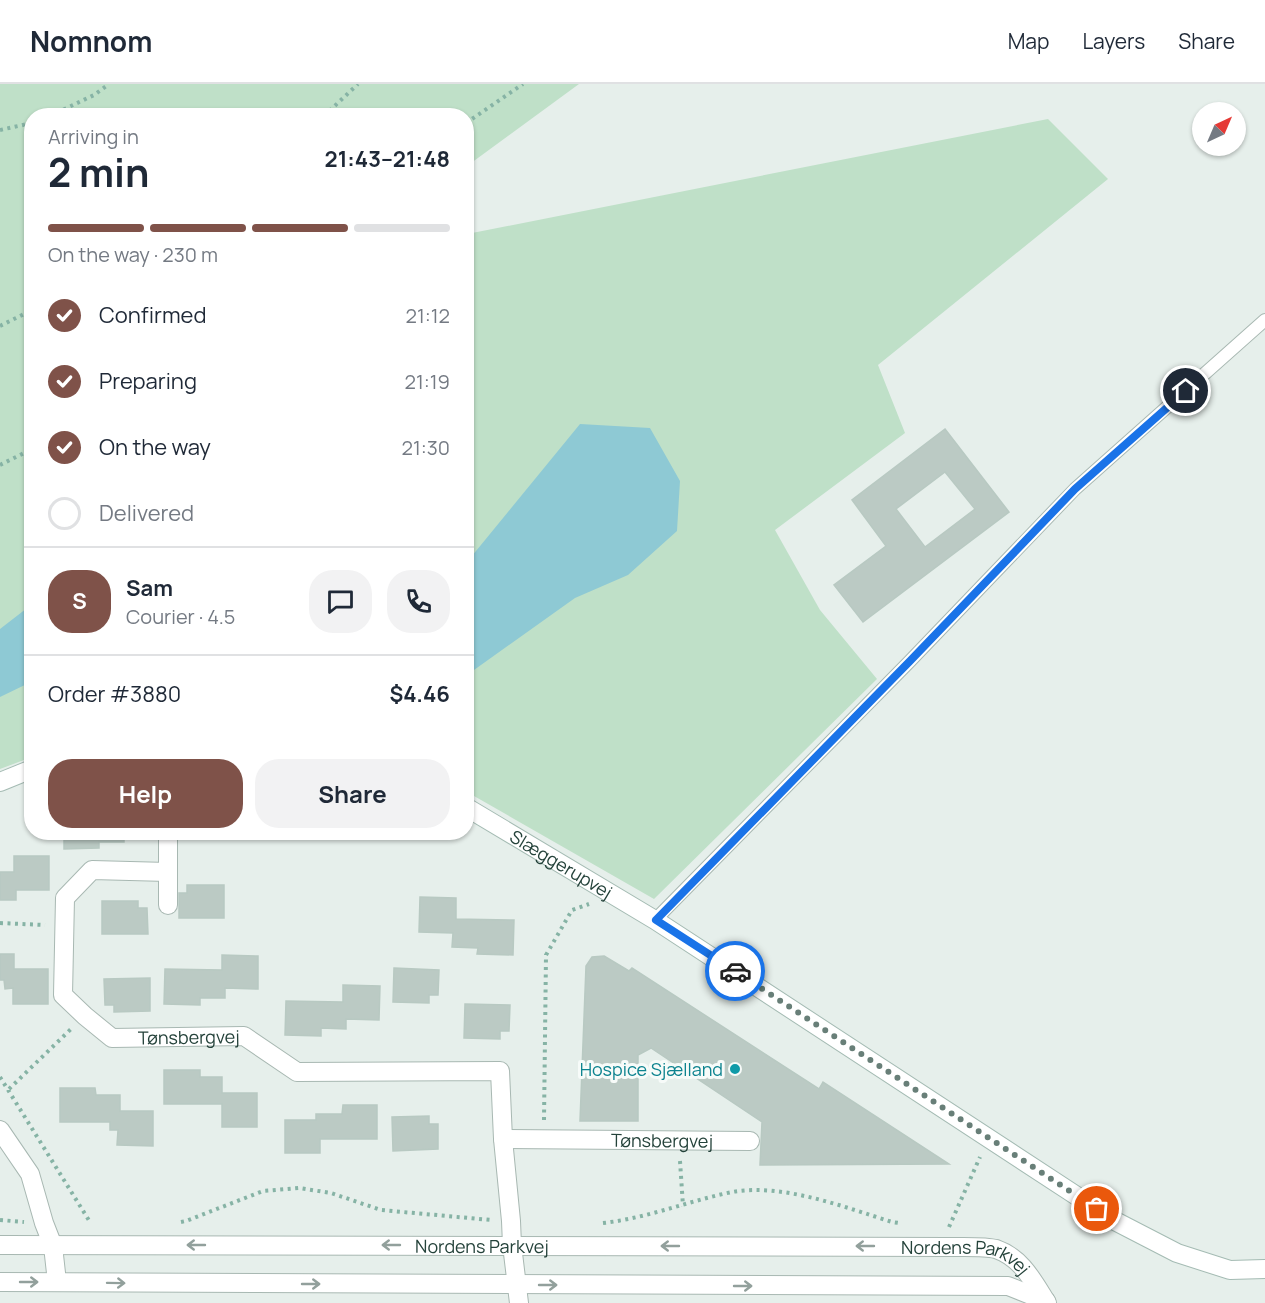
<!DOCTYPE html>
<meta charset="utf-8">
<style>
:root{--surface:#fff;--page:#f2f2f3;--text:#1f2937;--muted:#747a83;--line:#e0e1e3;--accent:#7f5249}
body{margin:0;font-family:Manrope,sans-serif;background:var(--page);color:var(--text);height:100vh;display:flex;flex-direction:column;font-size:22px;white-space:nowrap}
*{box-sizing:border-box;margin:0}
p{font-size:20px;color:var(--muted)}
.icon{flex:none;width:33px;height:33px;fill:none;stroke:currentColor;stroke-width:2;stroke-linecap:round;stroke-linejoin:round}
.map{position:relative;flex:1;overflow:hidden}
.drawer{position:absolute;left:24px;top:24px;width:450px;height:732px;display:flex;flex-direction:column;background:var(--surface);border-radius:24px;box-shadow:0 2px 4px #0004}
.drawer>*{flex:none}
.needle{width:39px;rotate:44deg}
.controls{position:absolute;left:1192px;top:18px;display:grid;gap:12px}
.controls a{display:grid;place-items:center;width:54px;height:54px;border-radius:50%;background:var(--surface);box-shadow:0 2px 4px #0004;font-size:30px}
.pin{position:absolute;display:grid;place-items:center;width:51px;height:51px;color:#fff;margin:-26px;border:3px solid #fff;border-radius:50%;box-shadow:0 2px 6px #0007}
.courier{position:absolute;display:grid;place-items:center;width:60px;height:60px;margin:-30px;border:4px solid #1a73e8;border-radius:50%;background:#fff;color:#222;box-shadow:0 2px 8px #0007}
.summary em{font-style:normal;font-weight:700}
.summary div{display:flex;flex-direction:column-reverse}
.summary{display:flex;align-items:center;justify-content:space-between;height:102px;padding:0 24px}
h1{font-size:39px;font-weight:700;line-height:45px}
.bar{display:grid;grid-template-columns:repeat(4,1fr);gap:9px 6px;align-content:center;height:72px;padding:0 24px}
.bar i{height:8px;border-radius:4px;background:var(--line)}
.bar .selected{background:var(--accent)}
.bar p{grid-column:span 4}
.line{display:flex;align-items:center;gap:15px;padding:0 24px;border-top:2px solid var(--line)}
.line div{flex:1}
.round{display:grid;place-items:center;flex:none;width:63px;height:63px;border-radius:24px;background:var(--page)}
ol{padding:0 24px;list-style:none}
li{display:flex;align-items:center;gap:18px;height:66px}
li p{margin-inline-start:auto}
li .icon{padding:6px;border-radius:50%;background:var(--accent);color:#fff;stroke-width:4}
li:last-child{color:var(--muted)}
li i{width:33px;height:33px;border:3px solid var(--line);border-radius:50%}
.primary-button{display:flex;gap:12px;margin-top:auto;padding:12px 24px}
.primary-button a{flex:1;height:69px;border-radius:24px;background:var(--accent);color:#fff;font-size:24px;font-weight:700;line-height:69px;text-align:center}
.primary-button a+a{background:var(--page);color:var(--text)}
header{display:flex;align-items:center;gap:36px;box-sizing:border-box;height:84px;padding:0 30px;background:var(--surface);border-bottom:2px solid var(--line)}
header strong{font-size:28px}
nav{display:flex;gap:33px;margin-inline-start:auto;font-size:21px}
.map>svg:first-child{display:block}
.green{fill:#bfe0c8}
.water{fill:#8ec9d4}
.building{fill:#bbcac4;stroke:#b8c9c2;stroke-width:1.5;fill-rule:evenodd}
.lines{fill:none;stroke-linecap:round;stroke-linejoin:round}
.lane-casing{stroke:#a8b8b2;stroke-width:14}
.street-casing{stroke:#a8b8b2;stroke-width:20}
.secondary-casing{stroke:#a4bbb3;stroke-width:20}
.path{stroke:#86b3a5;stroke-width:4;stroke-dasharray:3 4.5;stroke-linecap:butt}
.lane{stroke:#fff;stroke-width:12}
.street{stroke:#fff;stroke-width:18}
.secondary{stroke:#fff;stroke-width:18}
.oneway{stroke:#92a09c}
.done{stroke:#687f78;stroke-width:6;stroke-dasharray:0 10.8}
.route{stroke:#1a73e8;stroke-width:8}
.culture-dot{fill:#0f9aa8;stroke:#f7fbf9;stroke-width:2}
.labels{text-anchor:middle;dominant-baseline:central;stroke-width:6;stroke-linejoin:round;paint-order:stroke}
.street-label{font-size:18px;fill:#24423a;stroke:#f7fbf9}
.culture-label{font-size:18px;fill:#0d838f;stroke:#f7fbf9;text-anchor:end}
</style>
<header>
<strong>Nomnom</strong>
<nav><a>Map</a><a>Layers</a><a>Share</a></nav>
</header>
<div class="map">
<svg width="1265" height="1219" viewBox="0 0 1265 1219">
<rect width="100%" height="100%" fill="#e6efeb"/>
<path class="green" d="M0,0H579L467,82L466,32H32V673L0,685Z
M1048,35L1108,95L878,281L905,349L775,446L820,526L877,595L654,815L467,708V150Z"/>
<path class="water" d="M580,340L650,344L680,397L677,447L628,491L575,514L467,591V478Z
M31,521V598L0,613V545Z"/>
<path class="building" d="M945,345L1009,428L863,538L834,501L886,462L852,416ZM945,388L975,425L925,463L896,425Z
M64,748H157V749H124V758H99V764L64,765Z
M189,748H224V750L189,751Z
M14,772H49V806H16V816H0V788H14Z
M187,801H224V834H179V809H187Z
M420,813L456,814V835L514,836L513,871L477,870L478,864L452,863L453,849L419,848Z
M102,817H138V824H147L148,850H102Z
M0,870H14V885H48V920H13V904L5,905L4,896H0Z
M222,871L258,872V905L225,904V914H200V921L164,920L165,885L222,886Z
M604,872L629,887L632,884L819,1005L823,998L949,1080L760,1081L762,1038L651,964L638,971V1037H580L586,882L592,873Z
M394,884L439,886L438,911H429V919L393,918Z
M150,894V927L114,928V921H105L104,895Z
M343,901L380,902L379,936L346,935V945L321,944V952L285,951L286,917L343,918Z
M465,920L510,921L509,947H500V955L464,954Z
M164,986H200V993H222V1009H257V1043H222V1020H164Z
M60,1004H95L96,1011H120V1027H153V1062L117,1061L118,1046H110V1038H60Z
M343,1021H377V1055H320V1069H285V1036H316V1030H342Z
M429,1032V1040H438V1065L393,1067L392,1033Z"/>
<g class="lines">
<defs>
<path id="lane" d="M655,836L910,577L1075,405L1265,236"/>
<g id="street">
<path id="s1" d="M168,788L92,786L65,814L63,911L85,932L112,954L244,952L297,988L500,987L503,1055L511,1137L512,1161L519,1219"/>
<path d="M168,821V754"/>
<path d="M0,1046L30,1090L44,1139L53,1162L57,1198"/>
<path id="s2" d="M503,1055L750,1057"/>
<path id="s3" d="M0,1161L948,1163C961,1163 985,1162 996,1165C1022,1174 1033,1197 1047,1219"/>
<path d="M0,1198L1008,1202L1046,1217"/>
</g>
<g id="secondary">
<path d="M0,698L32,685"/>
<path id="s4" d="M466,723L655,836L1115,1137L1177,1169L1230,1186L1265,1185"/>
</g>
</defs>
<use href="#lane" class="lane-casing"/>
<use href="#street" class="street-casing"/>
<use href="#secondary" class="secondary-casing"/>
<path class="path" d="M50,32L94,11L109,0
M324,32L358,0
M466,39L523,0
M0,46L32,39
M0,242L32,226
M0,381L32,365
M0,839L45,841
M0,993L90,1138
M9,1005L71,945
M544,1036L546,871L572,826L589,820
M680,1077L683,1122
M0,1136L24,1138
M181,1138L186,1137L263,1107L299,1104L331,1109L381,1126L491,1136
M603,1139C648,1134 688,1117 732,1108C783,1099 844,1123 892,1138L899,1139
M949,1143L980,1073"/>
<use href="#lane" class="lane"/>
<use href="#street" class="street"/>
<use href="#secondary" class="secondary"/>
</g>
<defs><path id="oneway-shaft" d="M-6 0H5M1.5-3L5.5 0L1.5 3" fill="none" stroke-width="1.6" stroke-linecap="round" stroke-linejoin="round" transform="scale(1.5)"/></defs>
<g class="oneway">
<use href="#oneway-shaft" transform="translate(196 1161) rotate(180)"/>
<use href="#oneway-shaft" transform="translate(391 1161) rotate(180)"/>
<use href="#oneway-shaft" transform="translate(670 1162) rotate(-180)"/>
<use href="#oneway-shaft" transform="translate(865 1162) rotate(-180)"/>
<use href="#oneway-shaft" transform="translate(29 1198)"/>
<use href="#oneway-shaft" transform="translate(116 1199) rotate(1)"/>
<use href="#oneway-shaft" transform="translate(311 1200)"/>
<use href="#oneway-shaft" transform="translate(548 1201)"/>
<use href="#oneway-shaft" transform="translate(743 1202)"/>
</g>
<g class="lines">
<path class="done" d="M735,887L1097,1125"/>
<path class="route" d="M735,887L656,836L910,577L1075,405L1186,307"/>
</g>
<circle class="culture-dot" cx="735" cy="985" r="6"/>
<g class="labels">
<g class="street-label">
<text stroke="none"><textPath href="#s4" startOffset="111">Slæggerupvej</textPath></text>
<text stroke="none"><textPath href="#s1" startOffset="354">Tønsbergvej</textPath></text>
<text stroke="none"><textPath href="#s2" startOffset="159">Tønsbergvej</textPath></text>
<text stroke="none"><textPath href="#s3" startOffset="482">Nordens Parkvej</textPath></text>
<text stroke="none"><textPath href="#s3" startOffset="968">Nordens Parkvej</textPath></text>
</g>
<g class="culture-label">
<text x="723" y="985">Hospice Sjælland</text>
</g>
</g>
</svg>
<div class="controls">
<a><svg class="needle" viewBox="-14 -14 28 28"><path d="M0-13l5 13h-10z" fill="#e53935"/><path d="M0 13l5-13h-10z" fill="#747a83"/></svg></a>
</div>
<div class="pin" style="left:1097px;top:1125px;background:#ea580c"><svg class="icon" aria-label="bag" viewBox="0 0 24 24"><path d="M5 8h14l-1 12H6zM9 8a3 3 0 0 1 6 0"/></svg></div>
<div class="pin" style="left:1186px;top:307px;background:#1f2937"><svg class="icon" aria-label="home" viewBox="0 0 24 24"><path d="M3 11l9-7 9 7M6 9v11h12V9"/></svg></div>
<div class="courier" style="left:735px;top:887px"><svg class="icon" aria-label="car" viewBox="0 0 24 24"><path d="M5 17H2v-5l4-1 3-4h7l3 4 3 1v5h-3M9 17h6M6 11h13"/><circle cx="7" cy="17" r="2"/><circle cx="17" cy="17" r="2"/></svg></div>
<section class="drawer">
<div class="summary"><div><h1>2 min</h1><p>Arriving in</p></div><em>21:43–21:48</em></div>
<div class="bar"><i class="selected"></i><i class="selected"></i><i class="selected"></i><i></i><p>On the way · 230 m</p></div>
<ol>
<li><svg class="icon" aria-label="check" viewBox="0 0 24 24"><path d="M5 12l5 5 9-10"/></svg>Confirmed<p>21:12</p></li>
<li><svg class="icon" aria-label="check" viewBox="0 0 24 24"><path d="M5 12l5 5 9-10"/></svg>Preparing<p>21:19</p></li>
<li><svg class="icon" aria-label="check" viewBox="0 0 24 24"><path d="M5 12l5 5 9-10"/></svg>On the way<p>21:30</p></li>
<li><i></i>Delivered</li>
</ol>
<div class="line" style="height:108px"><b class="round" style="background:var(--accent);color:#fff">S</b><div><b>Sam</b><p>Courier · 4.5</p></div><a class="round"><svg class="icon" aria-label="chat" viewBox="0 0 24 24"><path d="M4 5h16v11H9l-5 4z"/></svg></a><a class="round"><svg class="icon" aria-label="phone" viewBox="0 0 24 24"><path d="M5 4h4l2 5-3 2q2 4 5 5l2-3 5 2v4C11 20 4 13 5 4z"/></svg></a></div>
<div class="line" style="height:78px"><div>Order #3880</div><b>$4.46</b></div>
<div class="primary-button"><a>Help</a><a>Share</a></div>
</section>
</div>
